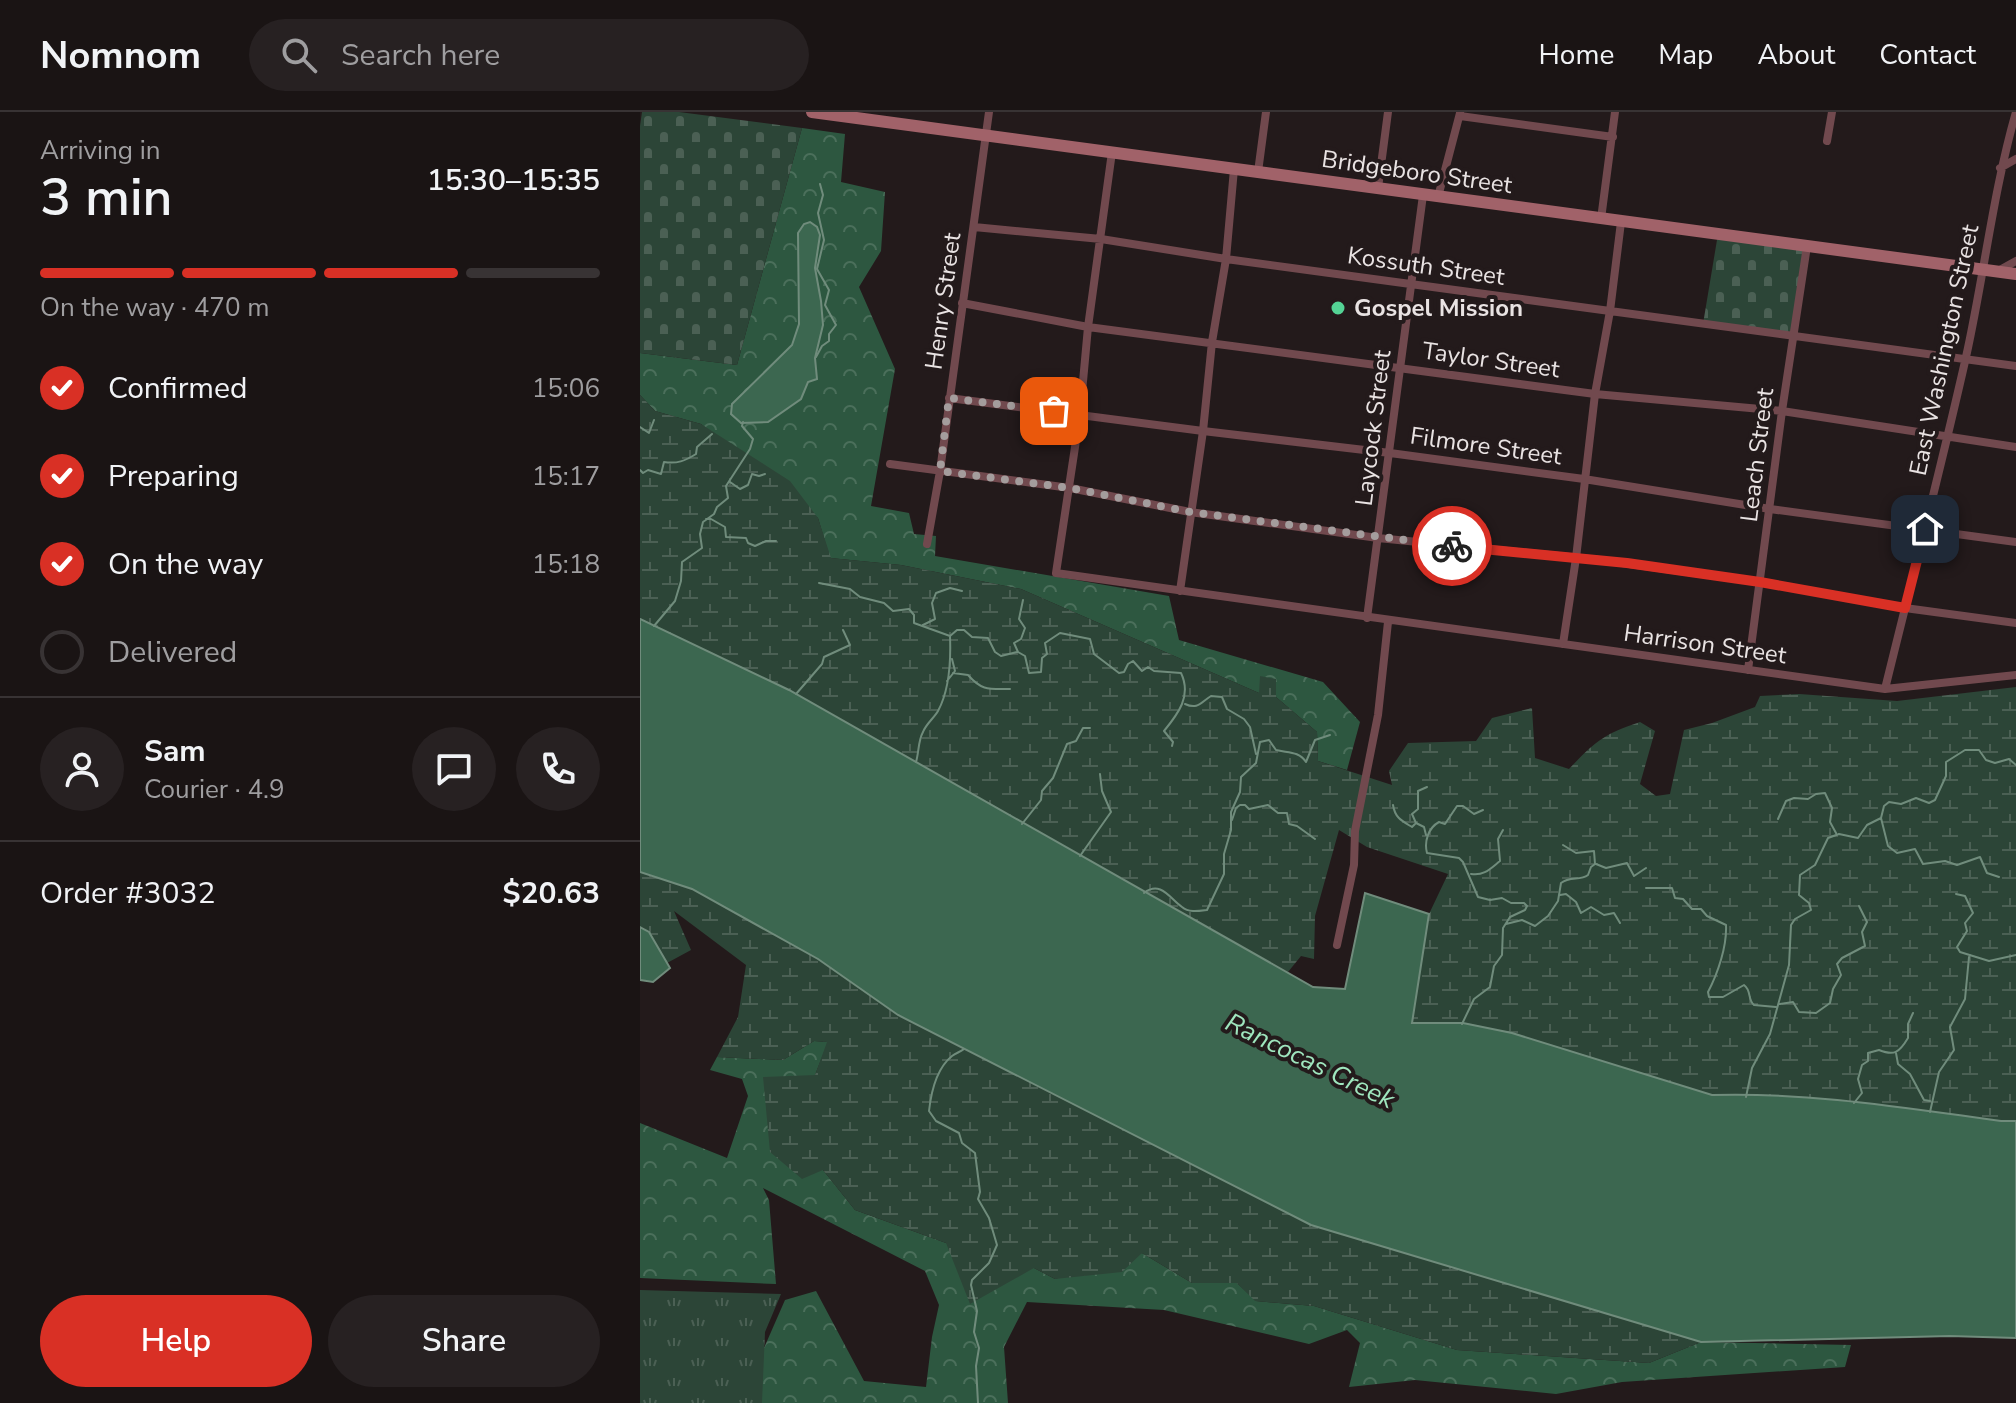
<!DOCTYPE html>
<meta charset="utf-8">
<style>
:root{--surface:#1a1414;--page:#272122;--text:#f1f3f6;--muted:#9f9ea0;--line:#383334;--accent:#d93025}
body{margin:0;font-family:"Nunito Sans",sans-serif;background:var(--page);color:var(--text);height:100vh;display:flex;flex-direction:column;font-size:30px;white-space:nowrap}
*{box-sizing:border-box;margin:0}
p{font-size:26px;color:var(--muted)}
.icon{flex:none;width:44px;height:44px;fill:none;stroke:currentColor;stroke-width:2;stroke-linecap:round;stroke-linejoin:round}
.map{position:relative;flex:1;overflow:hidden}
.details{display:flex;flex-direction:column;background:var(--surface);width:640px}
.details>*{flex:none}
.pin{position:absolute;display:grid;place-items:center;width:68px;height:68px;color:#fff;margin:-34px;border-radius:16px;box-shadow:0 4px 12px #0006}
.courier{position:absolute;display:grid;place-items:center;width:80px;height:80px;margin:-40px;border:6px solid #d93025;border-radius:50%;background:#fff;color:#222;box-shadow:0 2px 10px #0007}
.headline em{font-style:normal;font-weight:600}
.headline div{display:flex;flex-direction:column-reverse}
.headline{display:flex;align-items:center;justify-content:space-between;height:136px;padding:0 40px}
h1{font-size:52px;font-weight:600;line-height:60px}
.bar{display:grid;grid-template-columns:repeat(4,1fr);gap:12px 8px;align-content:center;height:96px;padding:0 40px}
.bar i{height:10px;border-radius:6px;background:var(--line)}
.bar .current{background:var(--accent)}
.bar p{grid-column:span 4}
.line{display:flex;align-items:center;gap:20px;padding:0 40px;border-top:2px solid var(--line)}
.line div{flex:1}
.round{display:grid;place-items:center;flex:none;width:84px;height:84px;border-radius:42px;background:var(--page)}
ol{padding:0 40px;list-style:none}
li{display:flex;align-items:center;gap:24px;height:88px}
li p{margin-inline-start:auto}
li .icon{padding:8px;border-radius:50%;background:var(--accent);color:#fff;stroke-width:4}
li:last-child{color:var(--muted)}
li i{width:44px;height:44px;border:4px solid var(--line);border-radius:50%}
.primary-button{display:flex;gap:16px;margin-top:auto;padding:16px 40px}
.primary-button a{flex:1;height:92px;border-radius:48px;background:var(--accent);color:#fff;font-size:32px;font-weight:600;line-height:92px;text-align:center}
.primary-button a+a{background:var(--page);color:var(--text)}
header{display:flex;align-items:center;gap:48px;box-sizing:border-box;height:112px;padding:0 40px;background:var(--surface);border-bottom:2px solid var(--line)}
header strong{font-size:38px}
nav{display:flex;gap:44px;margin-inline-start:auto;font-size:28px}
.search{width:560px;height:72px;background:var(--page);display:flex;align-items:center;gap:20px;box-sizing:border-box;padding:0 28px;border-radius:44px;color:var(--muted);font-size:30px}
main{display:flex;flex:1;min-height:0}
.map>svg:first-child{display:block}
.forest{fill:url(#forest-crowns)}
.wetland{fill:url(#wetland-marsh)}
.cemetery{fill:url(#cemetery-stones)}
.park{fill:url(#park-tufts)}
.water{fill:#3c6750;stroke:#708c7c;stroke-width:2}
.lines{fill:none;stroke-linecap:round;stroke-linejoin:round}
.stream{stroke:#708c7c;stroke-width:2}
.minor{stroke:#71494e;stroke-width:8}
.secondary{stroke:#a16269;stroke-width:12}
.done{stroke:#a49d9d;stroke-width:8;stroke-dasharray:0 14.4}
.route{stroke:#d93025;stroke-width:10}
.poi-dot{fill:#54d395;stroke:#231a1b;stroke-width:3}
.labels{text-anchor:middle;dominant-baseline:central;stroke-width:8;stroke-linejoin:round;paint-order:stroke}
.street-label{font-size:24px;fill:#e9e3e3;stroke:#231a1b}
.poi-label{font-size:24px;font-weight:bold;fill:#e9e3e3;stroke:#231a1b;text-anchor:start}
.water-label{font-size:26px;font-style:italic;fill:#9fe6be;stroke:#231a1b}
</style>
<header>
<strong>Nomnom</strong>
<div class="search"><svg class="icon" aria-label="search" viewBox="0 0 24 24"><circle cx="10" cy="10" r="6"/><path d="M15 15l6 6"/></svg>Search here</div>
<nav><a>Home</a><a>Map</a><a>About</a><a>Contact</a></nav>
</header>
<main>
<section class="details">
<div class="headline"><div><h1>3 min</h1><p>Arriving in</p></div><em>15:30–15:35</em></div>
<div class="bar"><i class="current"></i><i class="current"></i><i class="current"></i><i></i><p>On the way · 470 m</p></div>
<ol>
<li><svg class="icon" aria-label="check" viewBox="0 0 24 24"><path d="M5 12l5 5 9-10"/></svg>Confirmed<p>15:06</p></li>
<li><svg class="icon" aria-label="check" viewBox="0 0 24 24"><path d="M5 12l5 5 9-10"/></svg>Preparing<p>15:17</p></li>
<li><svg class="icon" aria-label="check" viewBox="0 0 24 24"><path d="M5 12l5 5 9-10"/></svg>On the way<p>15:18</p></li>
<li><i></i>Delivered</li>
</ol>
<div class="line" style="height:144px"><a class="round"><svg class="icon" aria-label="person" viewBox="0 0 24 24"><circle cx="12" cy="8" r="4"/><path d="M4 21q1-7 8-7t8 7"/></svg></a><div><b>Sam</b><p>Courier · 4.9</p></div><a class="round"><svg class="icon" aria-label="chat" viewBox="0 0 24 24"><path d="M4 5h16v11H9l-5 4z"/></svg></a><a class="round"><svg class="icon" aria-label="phone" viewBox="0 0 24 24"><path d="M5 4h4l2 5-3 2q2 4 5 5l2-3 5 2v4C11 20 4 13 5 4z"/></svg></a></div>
<div class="line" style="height:104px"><div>Order #3032</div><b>$20.63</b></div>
<div class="primary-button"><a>Help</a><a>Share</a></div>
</section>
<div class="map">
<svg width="1376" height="1291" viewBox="0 0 1376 1291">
<defs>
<pattern id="forest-crowns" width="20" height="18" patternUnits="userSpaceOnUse" patternTransform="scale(2)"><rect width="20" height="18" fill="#2d5740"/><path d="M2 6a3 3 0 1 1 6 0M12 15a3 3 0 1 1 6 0" fill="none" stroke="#4b6f5b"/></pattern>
<pattern id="wetland-marsh" width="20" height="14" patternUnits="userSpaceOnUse" patternTransform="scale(2)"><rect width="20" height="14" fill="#2c4537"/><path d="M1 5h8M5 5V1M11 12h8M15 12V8" fill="none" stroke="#4b6054"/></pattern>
<pattern id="cemetery-stones" width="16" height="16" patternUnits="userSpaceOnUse" patternTransform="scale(2)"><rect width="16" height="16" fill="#2c4537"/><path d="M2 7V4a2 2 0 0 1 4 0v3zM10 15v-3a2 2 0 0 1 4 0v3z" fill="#4b6054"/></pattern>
<pattern id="park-tufts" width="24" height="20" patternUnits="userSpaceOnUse" patternTransform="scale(2)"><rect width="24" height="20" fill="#2c4537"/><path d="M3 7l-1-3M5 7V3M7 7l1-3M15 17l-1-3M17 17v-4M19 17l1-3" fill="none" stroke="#4b6054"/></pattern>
</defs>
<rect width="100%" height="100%" fill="#231a1b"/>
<path class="forest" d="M162,16L205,22L201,70L245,80L241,139L219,175L255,257L231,394L269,401L274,422L296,424L295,444L529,484L539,528L683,570L720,610L707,658L678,649L677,620L636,585L619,581L381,477L261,453L190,446L178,406L61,312L15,299L0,283V241L97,253Z
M174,929L188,930L175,963L183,1058L215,1098L306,1131L394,1156L415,1167L502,1141L552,1171H597L616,1189L674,1194L817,1238L1009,1251L1061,1230L1211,1233L1205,1255L982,1270L916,1282L775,1268L709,1275L720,1231L707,1218L669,1232L524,1198L387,1190L364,1235L368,1291H119L124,1236L145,1188L176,1179L224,1269L286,1275L292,1225L299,1193L285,1159L123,1076L129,1088L136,1172L0,1166V1011L87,1046L108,984L102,967L70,958L77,945L143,948Z"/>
<path class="wetland" d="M0,283L15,299L61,312L150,369L178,406L191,446L261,453L381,477L619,581L620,564L636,567V585L677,620L678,649L752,673L749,659L768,631L836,629L852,606L892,596L895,646L929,657C956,629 962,623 1000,610L1015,619L1000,672L1016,684L1030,682L1044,618L1072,611L1115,595L1120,584L1159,582L1257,589L1376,575V1009H1361L1106,982L1072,983L872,921L823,911H772L789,802L808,762L727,735L699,718L675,804L674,847L661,844L648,860L149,578L0,507Z
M0,760L52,777L178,847L258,903L671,1113L1061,1230L1009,1251L817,1238L674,1194L615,1189L597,1171H552L502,1141L482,1160L415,1167L394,1156L330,1192L306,1131L215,1098L183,1058L162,1067L130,1040L123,965L175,963L187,930L174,929L143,948L77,945L98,905L106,853L34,799L51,838L27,851L4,816L0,815Z"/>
<path class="cemetery" d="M2,0H39L162,16L97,253L0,241V14Z
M1078,122L1167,134L1153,224L1063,212Z"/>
<path class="park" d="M0,1178L141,1182L125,1220L122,1291H0Z"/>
<path class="water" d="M170,110L177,115L180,123L175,156L181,189L183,213L175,246L177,267L168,270L161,287L128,310L101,311L91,302L92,292L152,233L159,212L158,121L164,112Z
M0,507L149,578L673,875L705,877L725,781L789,802L772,911H823L872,921L1072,983C1169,980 1265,996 1361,1009H1376V1226L1310,1224L1061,1230L671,1113L258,903L178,847L52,777L0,760Z
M0,815L9,820L30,856L13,870L0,868Z"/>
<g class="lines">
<path class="stream" d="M176,245L182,234L189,229V222L196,213L185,193L189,178L177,157L184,128L178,101L183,83L180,72
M0,315L9,321L14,308
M0,358L3,361L8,358L21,362L24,350C37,352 45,349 56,342L57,335L72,322
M90,370L100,377L108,373L112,362L119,364L125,362
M66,407H71L85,415L86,425L106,426L108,431L115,434L126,429H136
M179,471L210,477L220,485L244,491L253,499L269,497L274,503V511L310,524L317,518H324L332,525L348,526L355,540L361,544L377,540
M383,488L379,507L385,516L381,527L374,531L378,540L385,544L389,561L401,560L402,546L407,542L405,531L420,521L450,527L454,542L479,561L484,560L488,552L493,549L502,559L508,555L514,559L541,561C552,584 538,602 524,619L533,630L532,634
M283,513L295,507L292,491L296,481L310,476L322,479
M14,514L35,489L41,469L42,450L62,436L60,422L63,410L74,402L77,395L88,386L86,374L110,337L113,327L102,314L103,310
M313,561L328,563C342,579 349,577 370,577
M307,569L315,559L312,547
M156,582L182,552L184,545L210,533L203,518
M545,592C558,598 561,590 571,584L582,585L587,597L604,607L610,615L616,642
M276,650C279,640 278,629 283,620C286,612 294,606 298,599C310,577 311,549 310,524
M753,693C755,706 762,709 772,715L775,712
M1138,707L1146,689L1154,686L1168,687L1176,682L1185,681L1192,696L1190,710L1196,721
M592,708L596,696L600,693H605L609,697L628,693L638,701H647L649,712L657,714L675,727
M382,712L401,688L402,679L413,666L427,632L436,629L443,616H450
M786,723L784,715L776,711L772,702L778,697V679L787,675
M440,744L471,700L462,679L460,662
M956,752L966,756L987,751L994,764L1006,756
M831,762C844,764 850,757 860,749L858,727L863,718
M1359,765L1347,761L1340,745L1317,753L1305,749L1283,752L1275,737L1257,741L1248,734L1241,706L1244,694L1249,690L1261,692L1276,686L1289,691L1295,688L1306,664V650L1325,638H1339L1346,648L1355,651L1369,647L1376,653
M1006,776H1032L1035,786L1043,787L1052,797H1061L1067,804L1086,813C1087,834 1078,861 1068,880L1069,885H1083L1104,873C1112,879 1107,887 1114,893L1136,895
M504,781C521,768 530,787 542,795C549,801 559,799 567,798L584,762V742L591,718V700L600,680L601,665L616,651L620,630L629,628L636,638C648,641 659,639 666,650L675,628L690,623
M1316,782L1325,784L1333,801L1325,811L1327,819L1317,835L1320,840L1349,849L1376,843
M920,783L926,782L936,790L941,801L951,795L964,803L974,801L980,811
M866,812L882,808L895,814L908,804L918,789L921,771C930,764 940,769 948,763L951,755L955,752L954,739L936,741L923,733
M1140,892L1153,890L1159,900L1176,901L1190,891L1193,877L1201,863L1197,852L1202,846L1225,834L1222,820L1227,810L1219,794
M822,912L834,887L850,875L854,854L862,843L863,816L870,805L885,798L887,794L884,791H871L862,786L850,788L838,785L823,750L819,746L787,741C784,730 788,716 799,710L805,712L817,694H823L834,702L843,698
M324,937C320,940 316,941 312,944C297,956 291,981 289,999L296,1009L319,1021L322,1031L335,1041L340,1080L338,1087L349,1106L357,1133L349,1151L332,1168L331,1173L337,1199L334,1220L339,1236L336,1254L338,1291
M1256,941L1258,952L1270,962L1284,988L1290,989
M1106,985L1112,956L1130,922L1149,853L1151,813L1155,807L1171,798L1169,791L1159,783L1160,763L1175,753L1188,726L1199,722L1218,726L1227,713L1241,706
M1214,991L1222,981L1218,967L1222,953L1228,949V941L1239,938C1254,944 1259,941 1268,926V912L1273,901
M1290,1000L1299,960L1314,938L1310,915L1325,887L1329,845"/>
<path class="minor" d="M820,4L973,25
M1187,29L1192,0
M472,40L448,215L440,302L416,461L1245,577L1376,563
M1360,56L1376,47
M618,60L626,0
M738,76L748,0
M798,85L820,1
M961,107L975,0
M334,115L461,127L586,147L1376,254
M1358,159L1376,149
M322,191L448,215L955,282L1142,299L1376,335
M309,286L563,319L750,341L944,367L1130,397L1376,430
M250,352L430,376L550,400L738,426L960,448L1120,470L1265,496L1376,511
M287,432L300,359L349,0
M540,479L563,319L572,230L586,147L594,57
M727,506L783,83
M923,532L936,446L955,282L970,199L981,110
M1108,558L1142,299L1167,134
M1245,577C1272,467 1301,356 1326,245C1344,164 1353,80 1376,0
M697,833L714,753L715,719L738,603L748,510"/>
<path class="secondary" d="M172,0L1376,162"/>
</g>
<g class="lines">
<path class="done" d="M414,299L309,286L300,359L430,376L550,400L812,434"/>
<path class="route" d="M812,434L987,451L1120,470L1265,496L1285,417"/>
</g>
<circle class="poi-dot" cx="698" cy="196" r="8"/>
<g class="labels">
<g class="street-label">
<text transform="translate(777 60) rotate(8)">Bridgeboro Street</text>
<text transform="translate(786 154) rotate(8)">Kossuth Street</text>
<text transform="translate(303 189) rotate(-82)">Henry Street</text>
<text transform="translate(1304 238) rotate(-78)">East Washington Street</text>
<text transform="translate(851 248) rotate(8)">Taylor Street</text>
<text transform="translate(733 316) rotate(-83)">Laycock Street</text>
<text transform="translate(846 334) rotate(8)">Filmore Street</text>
<text transform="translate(1117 343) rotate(-83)">Leach Street</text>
<text transform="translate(1065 532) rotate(8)">Harrison Street</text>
</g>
<g class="poi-label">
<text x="714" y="196">Gospel Mission</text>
</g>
<g class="water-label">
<text transform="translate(670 949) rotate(26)">Rancocas Creek</text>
</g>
</g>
</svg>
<div class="pin" style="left:414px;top:299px;background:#ea580c"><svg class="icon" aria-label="bag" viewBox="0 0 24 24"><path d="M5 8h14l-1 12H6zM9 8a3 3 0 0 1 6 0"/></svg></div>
<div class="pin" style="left:1285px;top:417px;background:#1f2937"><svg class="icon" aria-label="home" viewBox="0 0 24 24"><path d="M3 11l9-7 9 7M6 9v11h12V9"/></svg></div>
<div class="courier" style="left:812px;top:434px"><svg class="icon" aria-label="bike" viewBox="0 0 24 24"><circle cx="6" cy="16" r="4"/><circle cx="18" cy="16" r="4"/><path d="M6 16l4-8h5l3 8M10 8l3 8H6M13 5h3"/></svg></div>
</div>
</main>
